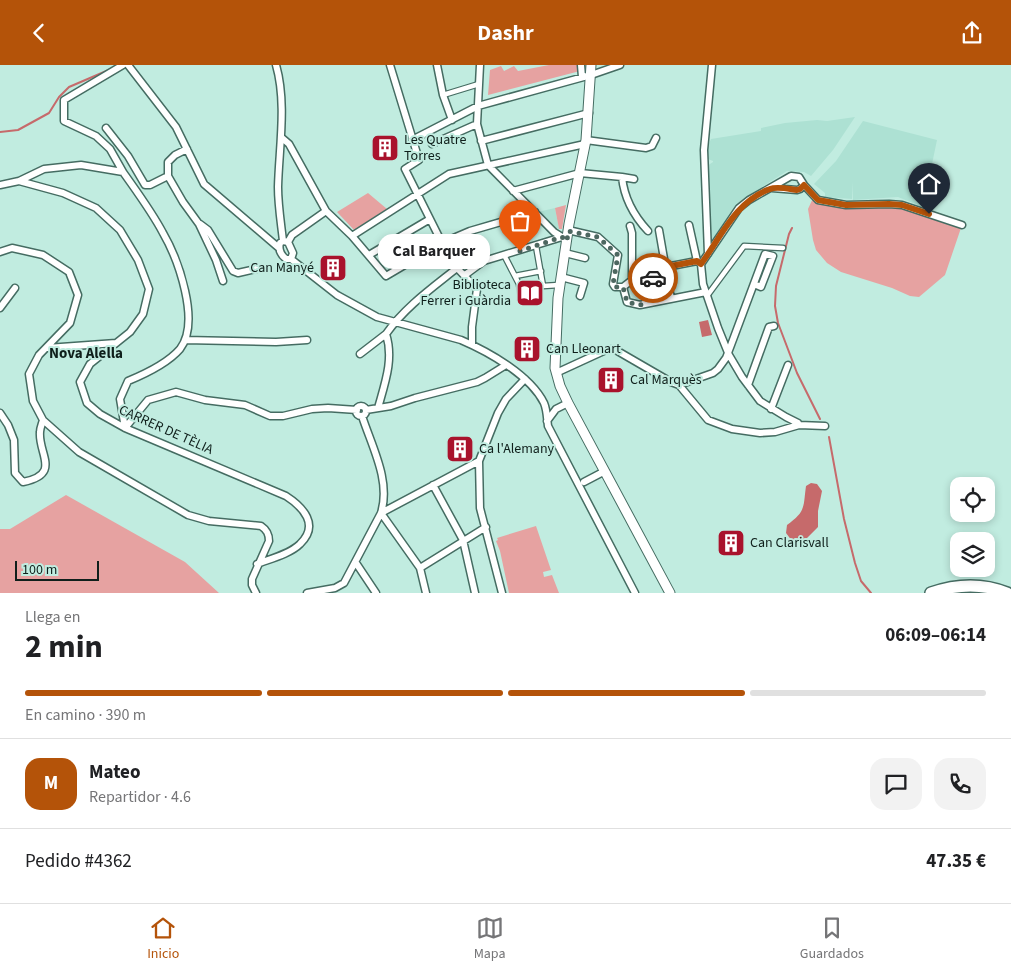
<!DOCTYPE html>
<html lang="es">
<meta charset="utf-8">
<style>
:root{--surface:#fff;--page:#f2f2f2;--text:#202124;--muted:#757577;--line:#e0e0e0;--accent:#b45309}
body{margin:0;font-family:"Source Sans 3",sans-serif;background:var(--page);color:var(--text);height:100vh;display:flex;flex-direction:column;font-size:19px;white-space:nowrap}
*{box-sizing:border-box;margin:0}
p{font-size:16px;color:var(--muted)}
.icon{flex:none;width:28px;height:28px;fill:none;stroke:currentColor;stroke-width:2;stroke-linecap:round;stroke-linejoin:round}
.map{position:relative;height:528px;overflow:hidden}
.drawer{display:flex;flex-direction:column;background:var(--surface);flex:1}
.drawer>*{flex:none}
.tools{position:absolute;left:950px;top:412px;display:grid;gap:10px}
.tools a{display:grid;place-items:center;width:45px;height:45px;border-radius:10px;background:var(--surface);box-shadow:0 2px 8px #0003;font-size:25px}
.scale{position:absolute;left:15px;bottom:12px;width:84px;box-sizing:border-box;padding-left:5px;border:2px solid #0f1f1b;border-top:0;font-size:14px;line-height:18px;white-space:nowrap;color:#0f1f1b;-webkit-text-stroke:4px #c1ece0;paint-order:stroke}
.pin{position:absolute;display:grid;place-items:center;width:42px;height:42px;color:#fff;margin:-51px -21px;border-radius:50% 50% 50% 0;rotate:-45deg;box-shadow:0 0 5px #0007}
.pin .icon{rotate:45deg}
.courier{position:absolute;display:grid;place-items:center;width:50px;height:50px;margin:-25px;border:4px solid #b45309;border-radius:50%;background:#fff;color:#222;box-shadow:0 1px 6px #0007}
.bubble{position:absolute;height:35px;border-radius:15px;background:var(--surface);box-shadow:0 2px 8px #0003;font-size:16px;font-weight:700;line-height:35px;text-align:center}
.head em{font-style:normal;font-weight:700}
.head div{display:flex;flex-direction:column-reverse}
.head{display:flex;align-items:center;justify-content:space-between;height:85px;padding:0 25px}
h1{font-size:32px;font-weight:700;line-height:38px}
.bar{display:grid;grid-template-columns:repeat(4,1fr);gap:8px 5px;align-content:center;height:60px;padding:0 25px}
.bar i{height:6px;border-radius:4px;background:var(--line)}
.bar .selected{background:var(--accent)}
.bar p{grid-column:span 4}
.line{display:flex;align-items:center;gap:12px;padding:0 25px;border-top:1px solid var(--line)}
.line div{flex:1}
.round{display:grid;place-items:center;flex:none;width:52px;height:52px;border-radius:15px;background:var(--page)}
header{display:flex;justify-content:space-between;align-items:center;height:65px;padding:0 25px;background:var(--accent);color:#fff;font-size:22px;font-weight:700}
.menu{display:flex;justify-content:space-around;align-items:center;height:70px;border-top:1px solid var(--line);background:var(--surface);font-size:14px;color:var(--muted)}
.menu a{display:grid;justify-items:center;gap:2px}
.menu .selected{color:var(--accent)}
.map>svg:first-child{display:block}
.built{fill:#ade1d3}
.green{fill:#e6a2a1}
.water{fill:#c66a6b}
.lines{fill:none;stroke-linecap:round;stroke-linejoin:round}
.stream{stroke:#c66a6b;stroke-width:2}
.pedestrian-casing{stroke:#456c62;stroke-width:7}
.minor-casing{stroke:#456c62;stroke-width:9}
.secondary-casing{stroke:#456c62;stroke-width:11}
.motorway-casing{stroke:#456c62;stroke-width:14}
.pedestrian{stroke:#fff;stroke-width:4.5}
.minor{stroke:#fff;stroke-width:6}
.secondary{stroke:#fff;stroke-width:9}
.motorway{stroke:#fff;stroke-width:11}
.done{stroke:#4d6760;stroke-width:5;stroke-dasharray:0 9}
.route{stroke:#b45309;stroke-width:6}
.labels{text-anchor:middle;dominant-baseline:central;stroke-width:4;stroke-linejoin:round;paint-order:stroke}
.poi-label{font-size:14px;fill:#0f1f1b;stroke:#c1ece0;text-anchor:start}
.street-label{font-size:14px;fill:#0f1f1b;stroke:#c1ece0}
.neighbourhood-label{font-size:15px;font-weight:bold;fill:#0f1f1b;stroke:#c1ece0}
</style>
<header><svg class="icon" aria-label="back" viewBox="0 0 24 24"><path d="M15 5l-7 7 7 7"/></svg>Dashr<svg class="icon" aria-label="share" viewBox="0 0 24 24"><path d="M12 15V3M7 8l5-5 5 5M5 13v7h14v-7"/></svg></header>
<div class="map">
<svg width="1011" height="528" viewBox="0 0 1011 528">
<rect width="100%" height="100%" fill="#c1ece0"/>
<path class="built" d="M855,52L833,85L811,111L804,107L787,106L743,134L736,141L709,181L707,101L713,97V96L708,94V81L711,74L761,66V63L785,58L817,55L827,56Z
M863,56L937,75L923,142L898,132L853,135L852,117V134L825,132V128L814,119L836,96Z
M555,143L559,164L556,165L538,147Z"/>
<path class="green" d="M549,0H580V6L488,30L490,5L501,1L504,6L514,1L518,6Z
M368,128L387,144L354,165L337,147Z
M814,131L846,140L889,139L962,160L945,210L919,232L910,231L892,223L841,207L827,198L816,185L813,175L808,144Z
M566,140L562,164H559L555,143Z
M66,430L185,497L219,528H0V464H10Z
M536,461L551,505L543,507L544,512L552,510L559,528H509L500,486L496,476L498,475L497,473Z"/>
<path class="water" d="M708,255L712,270L702,272L699,257Z
M811,418L817,419L822,426L818,446V462L803,477L792,476L786,468L787,460C806,446 803,443 806,421Z"/>
<g class="lines">
<path class="stream" d="M0,67L18,65L49,48L59,32L69,22L111,4
M792,163L789,169L776,221L775,241L778,258L797,308L820,354
M829,372L844,454L855,498L861,516L871,528"/>
<defs>
<path id="pedestrian" d="M443,30L479,19
M536,181L543,221L559,220
M504,190L519,219L521,233
M515,211L541,206
M707,231L744,181L783,183"/>
<path id="minor" d="M123,0L64,35V56L96,71L110,84L123,107
M128,0L176,62L204,119L279,183
M276,0C287,38 279,83 278,122C278,140 281,158 283,176
M390,0L419,95L405,104L442,178L457,203L477,224L472,262V279
M437,0L443,30L452,55
M480,0L477,59L488,100L554,167L567,175
M581,0L582,12
M106,63L128,91L145,120H150L168,111L183,137L199,159L216,195L223,216
M282,73L289,79L326,146L352,171L386,211L442,178L470,166L535,147
M412,75L478,41L591,10L620,0
M586,75L646,83L652,81L656,73
M481,76L589,48
M432,79L477,59
M168,111V97L175,90L187,84
M622,112L634,114
M19,116L44,104L81,100L123,107C137,127 152,147 163,168C178,194 201,257 180,284C167,299 145,309 128,316L120,334L125,363L148,335L176,327L205,335L245,340L270,351H283L312,344L328,343L357,345
M0,120L19,116L63,128L96,143L120,165L138,195L149,224L143,249L130,267L90,299L80,317L87,338L100,349L125,363L286,431C303,442 320,460 300,479C290,489 270,494 257,499
M804,120L818,135L846,140L889,139L902,140L962,160
M513,126L580,108L622,112C624,132 634,151 648,166
M200,159L208,165L233,206L238,208L256,204
M689,160L697,196
M630,161L632,168V215L623,222L627,237L640,240L706,227
M568,165L598,172L618,190L613,219L615,222H623
M659,165L671,234
M352,171L449,109L585,79
M288,177L292,170L326,146
M0,187L12,183L43,190L69,207L78,230L70,258L39,290L29,309L33,336L43,355L79,387L188,450L209,456L261,461C267,465 269,469 269,476L252,514V520L256,528
M565,188L585,193
M708,189L704,85L712,0
M369,190L430,154
M291,194L293,188L288,177L283,176L280,178C278,185 281,190 286,194H291L337,230L377,252L461,275C489,287 530,310 544,338C547,345 547,354 548,361L635,528
M701,199L703,219L718,263L729,290L742,312L760,336L786,352L798,358L799,360
M701,199L739,143L749,135L791,111L799,112L804,120L800,124L797,125L772,123
M465,210L484,196L562,172
M561,212L584,218L580,231
M644,239L650,230L648,215L653,213L666,202L697,196L701,199
M0,243L15,223
M185,275L276,277L307,275
M47,283L116,278
M360,289L386,269
M556,308L606,285L614,284L671,317L679,320L713,308L718,304L726,293L731,280L765,189L773,191L761,222L754,219
M679,320L708,355L732,364L760,368L775,367L799,360L825,361
M748,320L769,262L774,261
M356 346a5 5 0 1 1 10 0a5 5 0 1 1-10 0Z
M378,343C385,318 394,294 386,269C405,242 432,223 457,203
M771,344L788,300
M366,345L391,341L415,333L477,317L485,313L506,300
M0,348L8,360L14,375L15,408L23,417C62,409 38,389 40,367C40,363 42,359 43,355
M547,356L556,344L568,338
M584,417L605,406
M433,420L463,475L475,528
M381,448L479,396
M381,448L420,503L426,528
M356,498L376,528
M420,503L486,462
M307,528L335,523L344,518L381,448C391,416 372,382 362,351
M502,528L480,443L479,396L498,348L506,334L525,314"/>
<path id="secondary" d="M591,0L586,75L569,159L558,233L555,303L560,321L568,338L670,528"/>
<path id="motorway" d="M931,528C957,519 982,518 1007,528"/>
</defs>
<use href="#pedestrian" class="pedestrian-casing"/>
<use href="#minor" class="minor-casing"/>
<use href="#secondary" class="secondary-casing"/>
<use href="#motorway" class="motorway-casing"/>
<use href="#pedestrian" class="pedestrian"/>
<use href="#minor" class="minor"/>
<use href="#secondary" class="secondary"/>
<use href="#motorway" class="motorway"/>
</g>
<g class="lines">
<path class="done" d="M520,186L562,172L567,176L568,166L598,172L618,190L613,219L615,222H623L627,237L640,240L644,239L650,230L648,215L653,213"/>
<path class="route" d="M653,213L666,202L697,196L701,199C721,172 736,136 770,124C777,121 789,124 797,125L800,124L804,120L818,135L846,140L889,139L902,140L929,149"/>
</g>
<defs>
<symbol id="building-square" viewBox="-11 -11 22 22"><rect x="-9" y="-9" width="18" height="18" rx="4" fill="#a9122c" stroke="#c1ece0"/><path d="M-4-6H4V6H1V3H-1V6H-4ZM-2.5-4.3h1.7v1.8h-1.7ZM.8-4.3h1.7v1.8H.8ZM-2.5-1h1.7V.8h-1.7ZM.8-1h1.7V.8H.8Z" fill="#fff"/></symbol>
<symbol id="library-square" viewBox="-11 -11 22 22"><rect x="-9" y="-9" width="18" height="18" rx="4" fill="#a9122c" stroke="#c1ece0"/><path d="M-6-4Q-3-5.5-.7-3.5V5Q-3 3-6 4ZM6-4Q3-5.5 .7-3.5V5Q3 3 6 4Z" fill="#fff"/></symbol>
</defs>
<g fill-rule="evenodd">
<use href="#building-square" x="369" y="67" width="32" height="32"/>
<use href="#building-square" x="317" y="187" width="32" height="32"/>
<use href="#library-square" x="514" y="212" width="32" height="32"/>
<use href="#building-square" x="511" y="268" width="32" height="32"/>
<use href="#building-square" x="595" y="299" width="32" height="32"/>
<use href="#building-square" x="444" y="368" width="32" height="32"/>
<use href="#building-square" x="715" y="462" width="32" height="32"/>
</g>
<g class="labels">
<g class="poi-label">
<text x="404" y="75">Les Quatre<tspan x="404" dy="16">Torres</tspan></text>
<text x="314" y="203" text-anchor="end">Can Manyé</text>
<text x="511" y="220" text-anchor="end">Biblioteca<tspan x="511" dy="16">Ferrer i Guàrdia</tspan></text>
<text x="546" y="284">Can Lleonart</text>
<text x="630" y="315">Cal Marquès</text>
<text x="479" y="384">Ca l'Alemany</text>
<text x="750" y="478">Can Clarisvall</text>
</g>
<g class="street-label">
<text transform="translate(166 365) rotate(24)">CARRER DE TÈLIA</text>
</g>
<g class="neighbourhood-label">
<text x="86" y="288">Nova Alella</text>
</g>
</g>
</svg>
<div class="tools">
<a><svg class="icon" aria-label="locate" viewBox="0 0 24 24"><circle cx="12" cy="12" r="6"/><path d="M12 2v4M12 18v4M2 12h4M18 12h4"/></svg></a>
<a><svg class="icon" aria-label="layers" viewBox="0 0 24 24"><path d="M12 4l9 5-9 5-9-5zM3 14l9 5 9-5"/></svg></a>
</div>
<div class="scale">100 m</div>
<div class="pin" style="left:520px;top:186px;background:#ea580c"><svg class="icon" aria-label="bag" viewBox="0 0 24 24"><path d="M5 8h14l-1 12H6zM9 8a3 3 0 0 1 6 0"/></svg></div>
<div class="pin" style="left:929px;top:149px;background:#1f2937"><svg class="icon" aria-label="home" viewBox="0 0 24 24"><path d="M3 11l9-7 9 7M6 9v11h12V9"/></svg></div>
<div class="courier" style="left:653px;top:213px"><svg class="icon" aria-label="car" viewBox="0 0 24 24"><path d="M5 17H2v-5l4-1 3-4h7l3 4 3 1v5h-3M9 17h6M6 11h13"/><circle cx="7" cy="17" r="2"/><circle cx="17" cy="17" r="2"/></svg></div>
<div class="bubble" style="left:378px;top:169px;width:112px">Cal Barquer</div>
</div>
<section class="drawer">
<div class="head"><div><h1>2 min</h1><p>Llega en</p></div><em>06:09–06:14</em></div>
<div class="bar"><i class="selected"></i><i class="selected"></i><i class="selected"></i><i></i><p>En camino · 390 m</p></div>
<div class="line" style="height:90px"><b class="round" style="background:var(--accent);color:#fff">M</b><div><b>Mateo</b><p>Repartidor · 4.6</p></div><a class="round"><svg class="icon" aria-label="chat" viewBox="0 0 24 24"><path d="M4 5h16v11H9l-5 4z"/></svg></a><a class="round"><svg class="icon" aria-label="phone" viewBox="0 0 24 24"><path d="M5 4h4l2 5-3 2q2 4 5 5l2-3 5 2v4C11 20 4 13 5 4z"/></svg></a></div>
<div class="line" style="height:65px"><div>Pedido #4362</div><b>47.35 €</b></div>
</section>
<nav class="menu">
<a class="selected"><svg class="icon" aria-label="home" viewBox="0 0 24 24"><path d="M3 11l9-7 9 7M6 9v11h12V9"/></svg>Inicio</a>
<a><svg class="icon" aria-label="map" viewBox="0 0 24 24"><path d="M3 6l6-2 6 2 6-2v14l-6 2-6-2-6 2zM9 4v14M15 6v14"/></svg>Mapa</a>
<a><svg class="icon" aria-label="saved" viewBox="0 0 24 24"><path d="M7 4h10v16l-5-4-5 4z"/></svg>Guardados</a>
</nav>
